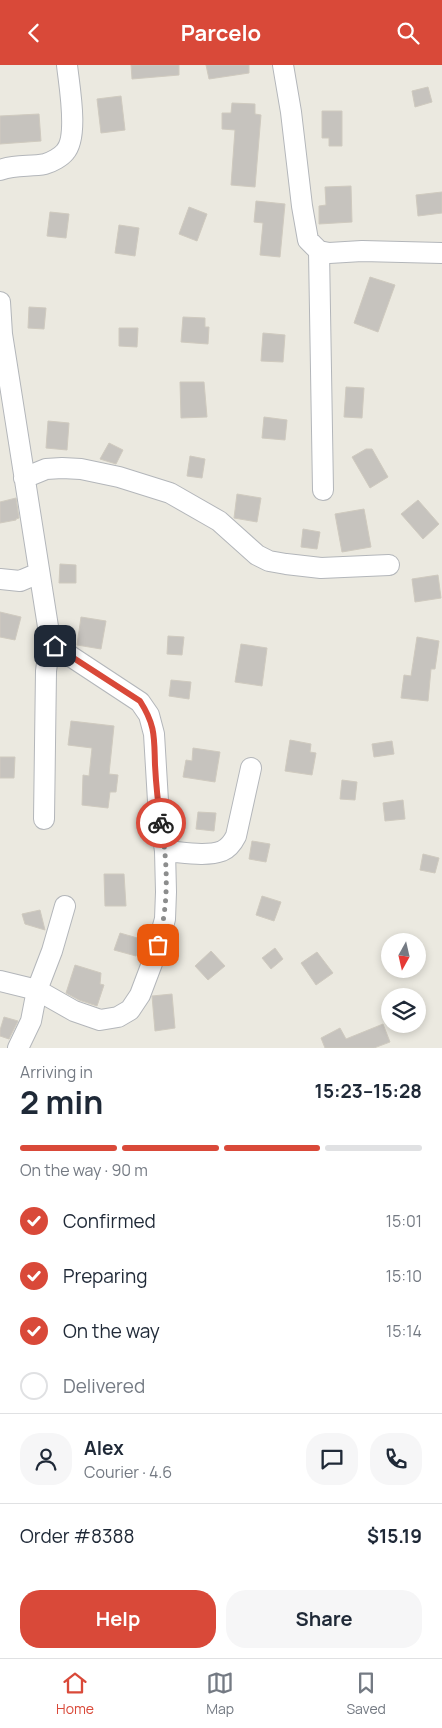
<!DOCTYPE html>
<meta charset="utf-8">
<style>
:root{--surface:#fff;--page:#f6f6f7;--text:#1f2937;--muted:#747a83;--line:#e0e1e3;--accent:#d94939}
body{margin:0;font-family:Manrope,sans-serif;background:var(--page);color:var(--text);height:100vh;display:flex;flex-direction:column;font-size:19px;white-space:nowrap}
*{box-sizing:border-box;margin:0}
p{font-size:16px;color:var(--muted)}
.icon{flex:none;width:28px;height:28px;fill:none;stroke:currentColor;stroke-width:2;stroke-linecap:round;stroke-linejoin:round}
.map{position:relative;height:983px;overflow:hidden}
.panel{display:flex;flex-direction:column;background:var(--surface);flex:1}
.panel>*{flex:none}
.needle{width:32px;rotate:188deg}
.fabs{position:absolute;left:381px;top:868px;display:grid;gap:10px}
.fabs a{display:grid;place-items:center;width:45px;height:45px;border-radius:50%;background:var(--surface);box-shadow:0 2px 8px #0003;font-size:25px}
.pin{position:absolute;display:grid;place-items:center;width:42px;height:42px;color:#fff;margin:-21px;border-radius:10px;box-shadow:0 2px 8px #0006}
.courier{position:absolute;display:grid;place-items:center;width:50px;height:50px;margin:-25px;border:4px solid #d94939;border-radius:50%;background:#fff;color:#222;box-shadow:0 1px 6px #0007}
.overview em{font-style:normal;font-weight:700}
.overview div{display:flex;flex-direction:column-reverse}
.overview{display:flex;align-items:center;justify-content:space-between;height:85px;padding:0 20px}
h1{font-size:32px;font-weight:700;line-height:38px}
.bar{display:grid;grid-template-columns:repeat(4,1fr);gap:8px 5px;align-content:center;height:60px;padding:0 20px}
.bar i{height:6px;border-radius:4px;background:var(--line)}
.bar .selected{background:var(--accent)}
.bar p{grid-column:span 4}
.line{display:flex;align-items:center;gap:12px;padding:0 20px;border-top:1px solid var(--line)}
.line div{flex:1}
.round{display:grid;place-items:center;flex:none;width:52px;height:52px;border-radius:20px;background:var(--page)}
ol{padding:0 20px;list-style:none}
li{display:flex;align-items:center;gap:15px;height:55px}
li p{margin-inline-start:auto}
li .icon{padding:5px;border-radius:50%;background:var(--accent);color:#fff;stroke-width:4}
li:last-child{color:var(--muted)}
li i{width:28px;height:28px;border:2px solid var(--line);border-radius:50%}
.primary-button{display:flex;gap:10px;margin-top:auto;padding:10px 20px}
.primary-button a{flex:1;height:58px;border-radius:20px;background:var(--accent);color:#fff;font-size:20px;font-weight:700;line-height:58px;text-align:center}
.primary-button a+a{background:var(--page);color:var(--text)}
header{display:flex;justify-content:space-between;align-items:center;height:65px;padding:0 20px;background:var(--accent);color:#fff;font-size:22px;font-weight:700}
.tab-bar{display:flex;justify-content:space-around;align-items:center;height:70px;border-top:1px solid var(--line);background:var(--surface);font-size:14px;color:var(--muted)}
.tab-bar a{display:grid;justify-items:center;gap:2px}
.tab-bar .selected{color:var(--accent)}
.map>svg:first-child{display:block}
.building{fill:#c6c3be;stroke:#cfcabf}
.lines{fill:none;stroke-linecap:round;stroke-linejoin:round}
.minor-casing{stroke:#b3b6ba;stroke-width:22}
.minor{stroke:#fff;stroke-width:20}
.done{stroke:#8c8d8d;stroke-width:5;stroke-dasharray:0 9}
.route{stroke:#d94939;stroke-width:6}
</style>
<header><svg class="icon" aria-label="back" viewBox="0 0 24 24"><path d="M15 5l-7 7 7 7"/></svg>Parcelo<svg class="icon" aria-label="search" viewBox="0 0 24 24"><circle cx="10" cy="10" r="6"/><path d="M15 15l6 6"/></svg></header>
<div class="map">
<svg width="442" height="983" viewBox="0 0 442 983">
<rect width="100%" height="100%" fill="#ebe9e0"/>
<path class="building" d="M131,0H179V10L132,14Z
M206,0H249V8L209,14Z
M428,22L432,37L415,42L412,26Z
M121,31L125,65L101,68L97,34Z
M232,38L255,39V49L261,50L255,122L231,120L235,65L222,64V48H231Z
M322,46H342V81H329V73H322Z
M39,49L41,76L0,79V51Z
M351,121L352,157L319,159V141L326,140L325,122Z
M442,127V148L418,151L416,130Z
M256,136L285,139L280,192L260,190L263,158L254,157Z
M189,142L207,149L197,176L179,169Z
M50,147L69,149L66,173L47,171Z
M119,160L139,163L135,191L115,188Z
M370,212L395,220L378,267L354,258Z
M29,242L46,243L44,264L28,263Z
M183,252L205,253V262H209L208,279L181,277Z
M119,263H138L137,282L119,281Z
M263,268L285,270L283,297L261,296Z
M180,317H204L207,352L181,353Z
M346,322L364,323L362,353L344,352Z
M264,352L287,355L285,375L262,373Z
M48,356L69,358L67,385L46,383Z
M109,378L123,385L116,399L100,394Z
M366,384H372L388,412L370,423L352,392Z
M190,391L205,394L202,413L187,411Z
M237,429L261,433L257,457L234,453Z
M16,433L19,453L16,454V455L0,458V437Z
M418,435L439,459L423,474L401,449Z
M364,444L371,482L342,487L335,449Z
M303,464L320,467L317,484L301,482Z
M60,499L76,500V518H59Z
M438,510L441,533L415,537L412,514Z
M0,547L21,552L15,575L0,572Z
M81,552L106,556L101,584L77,580Z
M168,571L184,572L182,590L167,589Z
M417,572L439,576L435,604H431L428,636L401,633L404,610L411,611Z
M241,579L267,583L262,621L235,617Z
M171,615L191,617L189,634L169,631Z
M71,656L114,661L109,709L118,710L116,727H110L108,743L82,740L83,710L89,711L92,683L68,680Z
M290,675L311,679L310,687L316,688L312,710L285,706Z
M392,676L394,689L374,692L372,679Z
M193,683L220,687L215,717L183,712L186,695L192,696Z
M0,692H15L14,713H0Z
M342,715L357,717L355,735L340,734Z
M403,735L405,754L385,756L383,738Z
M198,747L216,748L214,766L196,764Z
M252,776L270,779L266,797L249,794Z
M423,789L439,793L435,808L420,805Z
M104,809H124L126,841H105Z
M262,831L281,837L274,856L256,850Z
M40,845L45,865L25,859L22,849Z
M120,868L141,874L136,891L114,885Z
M275,883L283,894L271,904L262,893Z
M211,886L225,901L208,915L195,901Z
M317,887L333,908L316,920L301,898Z
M75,900L101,908L100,919L104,920L97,941L79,935L66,928Z
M172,929L175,963L155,966L152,931Z
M4,952L18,956L9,974L0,971V965Z
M383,959L390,977L374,983H325L321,973L340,963L346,974Z"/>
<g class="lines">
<defs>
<path id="minor" d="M283,0L291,47L302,141L308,175L319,186L329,188L362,186L442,188
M0,105C15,99 30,102 45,99C52,97 61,92 65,87C79,72 69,20 67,0
M319,186L323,425
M0,237L2,269L49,568L55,581L140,637L149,650L154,669L158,736L165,786L166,827L165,854L154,893L140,930L130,945L118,952L100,955L74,946L37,925L0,916
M24,413L46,404L62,403L81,404L119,412L170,428L219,456L257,490L269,496L286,499L321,503L389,500
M0,514L20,516L39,508
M44,754L46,606L48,591L55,581
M165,786C182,787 206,792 222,786C229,783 233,777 236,771L251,703
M18,983L31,956L37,925L52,886L65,841"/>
</defs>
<use href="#minor" class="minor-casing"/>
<use href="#minor" class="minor"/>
</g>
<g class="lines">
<path class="done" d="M158,880C169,838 168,801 161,758"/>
<path class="route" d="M55,581L140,636C156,661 154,673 155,700C156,719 158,739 161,758"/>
</g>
</svg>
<div class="fabs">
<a><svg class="needle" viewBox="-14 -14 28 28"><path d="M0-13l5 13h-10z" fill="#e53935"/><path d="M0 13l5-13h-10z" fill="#747a83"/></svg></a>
<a><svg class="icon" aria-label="layers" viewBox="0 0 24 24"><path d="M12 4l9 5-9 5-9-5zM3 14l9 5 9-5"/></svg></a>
</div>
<div class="pin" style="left:158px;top:880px;background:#ea580c"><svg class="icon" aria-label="bag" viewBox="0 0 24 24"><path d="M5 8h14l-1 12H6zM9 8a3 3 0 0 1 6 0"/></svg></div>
<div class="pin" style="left:55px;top:581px;background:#1f2937"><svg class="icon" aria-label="home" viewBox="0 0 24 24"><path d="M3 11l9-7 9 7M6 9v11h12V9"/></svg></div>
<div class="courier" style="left:161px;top:758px"><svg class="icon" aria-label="bike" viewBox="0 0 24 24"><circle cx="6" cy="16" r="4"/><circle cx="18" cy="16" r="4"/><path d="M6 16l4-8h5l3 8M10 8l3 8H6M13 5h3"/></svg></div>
</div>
<section class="panel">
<div class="overview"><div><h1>2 min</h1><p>Arriving in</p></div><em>15:23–15:28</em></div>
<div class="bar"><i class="selected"></i><i class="selected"></i><i class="selected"></i><i></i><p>On the way · 90 m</p></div>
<ol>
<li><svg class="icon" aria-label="check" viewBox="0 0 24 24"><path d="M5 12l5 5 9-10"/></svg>Confirmed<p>15:01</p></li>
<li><svg class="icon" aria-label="check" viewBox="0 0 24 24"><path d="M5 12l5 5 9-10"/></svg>Preparing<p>15:10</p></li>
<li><svg class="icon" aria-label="check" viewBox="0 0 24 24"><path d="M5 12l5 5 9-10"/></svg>On the way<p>15:14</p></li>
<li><i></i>Delivered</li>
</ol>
<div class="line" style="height:90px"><a class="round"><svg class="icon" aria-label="person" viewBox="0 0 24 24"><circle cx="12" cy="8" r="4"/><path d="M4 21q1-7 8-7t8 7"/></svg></a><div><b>Alex</b><p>Courier · 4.6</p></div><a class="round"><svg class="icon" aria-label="chat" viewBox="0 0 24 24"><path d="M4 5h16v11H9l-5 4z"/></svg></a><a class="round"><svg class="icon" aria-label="phone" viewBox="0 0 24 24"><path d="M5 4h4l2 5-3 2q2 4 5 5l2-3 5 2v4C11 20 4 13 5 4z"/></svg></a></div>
<div class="line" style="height:65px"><div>Order #8388</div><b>$15.19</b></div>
<div class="primary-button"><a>Help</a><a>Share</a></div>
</section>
<nav class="tab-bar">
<a class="selected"><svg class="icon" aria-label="home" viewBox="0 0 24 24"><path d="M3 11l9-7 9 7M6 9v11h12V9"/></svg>Home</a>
<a><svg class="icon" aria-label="map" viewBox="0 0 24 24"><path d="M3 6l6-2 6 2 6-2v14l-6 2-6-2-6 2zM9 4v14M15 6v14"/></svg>Map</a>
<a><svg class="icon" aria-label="saved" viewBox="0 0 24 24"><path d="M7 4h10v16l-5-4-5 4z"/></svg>Saved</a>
</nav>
